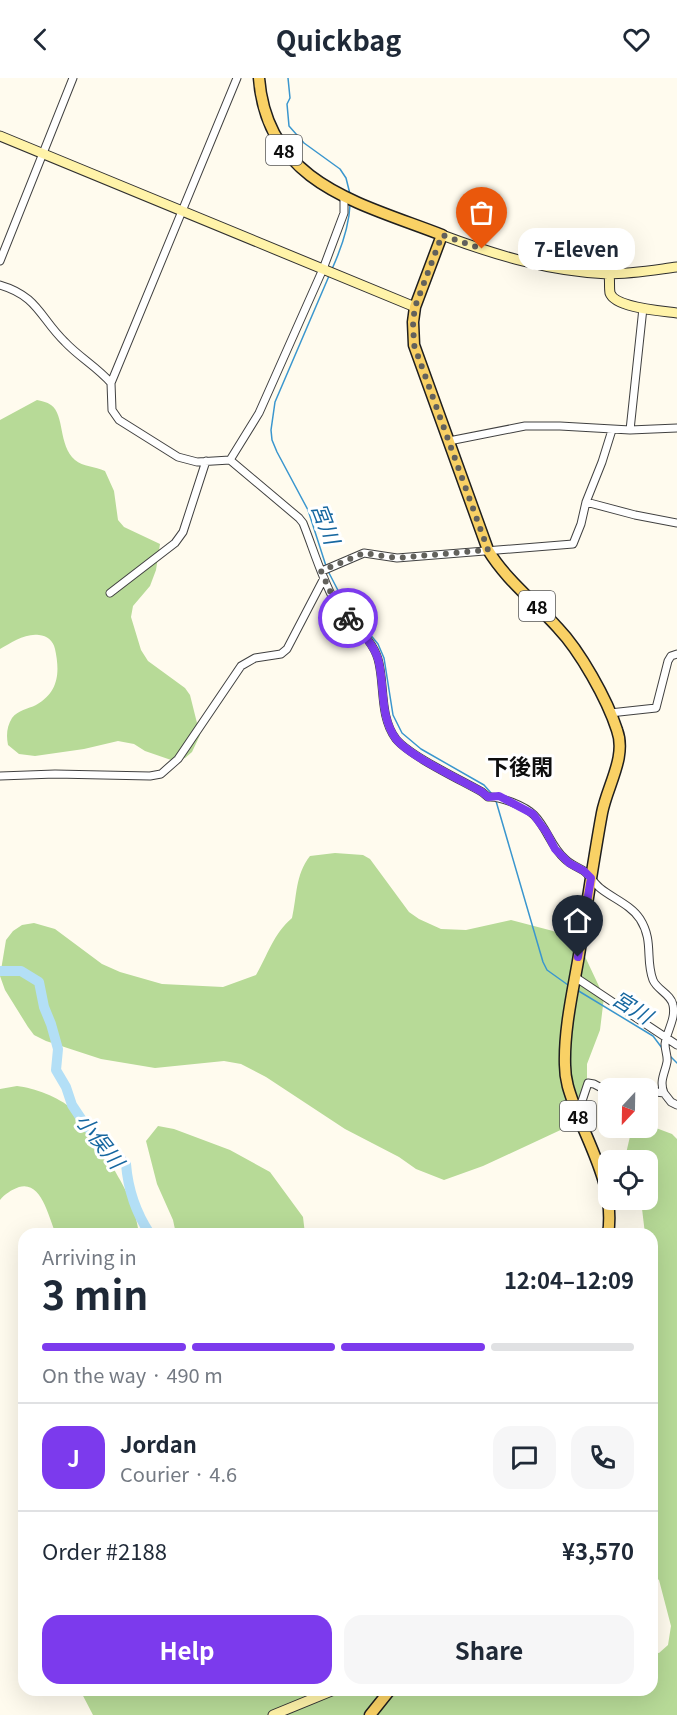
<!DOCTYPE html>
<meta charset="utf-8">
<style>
:root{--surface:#fff;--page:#f6f6f7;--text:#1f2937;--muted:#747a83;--line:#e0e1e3;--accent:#7c3aed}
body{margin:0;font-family:Georgia,"Noto Sans JP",serif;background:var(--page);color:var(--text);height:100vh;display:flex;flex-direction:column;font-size:22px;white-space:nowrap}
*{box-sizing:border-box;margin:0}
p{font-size:20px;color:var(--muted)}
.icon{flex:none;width:33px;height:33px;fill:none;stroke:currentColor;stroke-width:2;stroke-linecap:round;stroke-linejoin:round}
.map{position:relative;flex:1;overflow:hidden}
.side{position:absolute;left:18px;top:1150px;width:640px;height:468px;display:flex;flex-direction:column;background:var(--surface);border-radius:18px;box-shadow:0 6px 24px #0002}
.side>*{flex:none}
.needle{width:39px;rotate:202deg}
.buttons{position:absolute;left:598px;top:1000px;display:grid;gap:12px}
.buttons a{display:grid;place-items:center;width:60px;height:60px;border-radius:12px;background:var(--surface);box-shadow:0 6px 24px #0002;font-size:30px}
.pin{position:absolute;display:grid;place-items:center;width:51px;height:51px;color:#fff;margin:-62px -26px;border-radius:50% 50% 50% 0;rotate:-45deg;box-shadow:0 0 6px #0007}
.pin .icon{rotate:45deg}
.courier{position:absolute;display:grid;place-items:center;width:60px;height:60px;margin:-30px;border:4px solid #7c3aed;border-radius:50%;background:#fff;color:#222;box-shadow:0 2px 8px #0007}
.bubble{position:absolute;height:42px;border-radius:18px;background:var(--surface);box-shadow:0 6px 24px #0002;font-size:20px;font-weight:700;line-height:42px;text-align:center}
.overview em{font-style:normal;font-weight:700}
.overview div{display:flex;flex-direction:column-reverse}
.overview{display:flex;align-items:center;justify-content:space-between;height:102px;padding:0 24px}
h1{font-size:39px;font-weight:700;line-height:45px}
.bar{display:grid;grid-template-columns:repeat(4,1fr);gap:9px 6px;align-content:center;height:72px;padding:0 24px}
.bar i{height:8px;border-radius:4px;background:var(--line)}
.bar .on{background:var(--accent)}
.bar p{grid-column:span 4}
.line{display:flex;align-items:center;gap:15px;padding:0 24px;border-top:2px solid var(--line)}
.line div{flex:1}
.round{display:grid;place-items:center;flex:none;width:63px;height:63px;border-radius:18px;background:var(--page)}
.action{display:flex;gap:12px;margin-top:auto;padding:12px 24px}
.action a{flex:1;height:69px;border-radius:18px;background:var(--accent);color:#fff;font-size:24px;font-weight:700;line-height:69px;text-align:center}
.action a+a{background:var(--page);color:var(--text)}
header{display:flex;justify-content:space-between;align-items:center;height:78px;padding:0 24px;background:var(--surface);font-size:27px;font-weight:700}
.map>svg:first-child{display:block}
.forest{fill:#b7da97}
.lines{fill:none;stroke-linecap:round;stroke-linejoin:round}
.stream{stroke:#3a96ce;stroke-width:1.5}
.river{stroke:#b3dff6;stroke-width:10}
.street-casing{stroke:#414141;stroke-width:9}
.secondary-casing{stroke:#303030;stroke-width:11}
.primary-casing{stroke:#1f1f1f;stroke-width:13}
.street{stroke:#fff;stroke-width:7}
.secondary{stroke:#fff3a9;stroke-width:9}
.primary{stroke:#f9d165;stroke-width:10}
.done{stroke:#62615c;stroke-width:6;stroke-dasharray:0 10.8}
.route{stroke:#7c3aed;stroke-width:8}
.labels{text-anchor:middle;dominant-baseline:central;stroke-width:6;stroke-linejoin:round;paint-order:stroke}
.shield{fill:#fff;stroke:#565656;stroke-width:1.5}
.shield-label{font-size:18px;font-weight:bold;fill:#0e0e0e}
.water-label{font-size:21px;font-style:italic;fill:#1667a0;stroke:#fff}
.quarter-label{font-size:22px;font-weight:bold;fill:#0e0e0e;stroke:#fff}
</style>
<header><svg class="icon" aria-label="back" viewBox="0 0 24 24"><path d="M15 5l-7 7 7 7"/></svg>Quickbag<svg class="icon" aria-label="heart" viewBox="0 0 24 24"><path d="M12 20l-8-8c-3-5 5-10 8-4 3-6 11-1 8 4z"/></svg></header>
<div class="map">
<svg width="677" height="1637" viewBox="0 0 677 1637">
<rect width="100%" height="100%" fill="#fffbee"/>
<path class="forest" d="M37,322C41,323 47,324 51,327C65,337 58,367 75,382C83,389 95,388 105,393L114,413L118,442L124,449L160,466L156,492L150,508L133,528L131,539L141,572L148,583L185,610L190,617L200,657L192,674L185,680L174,683L145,673L134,666L118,663L84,671L35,678L19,676L8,667C6,657 7,648 12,640C18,632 28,631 36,627C59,614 60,594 55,571C53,562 47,558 39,557C25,555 11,565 0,571V342Z
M335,775L363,777L370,781L409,834L419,841L441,851L466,852L511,842L553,853L574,863L581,870L604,919L600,952L587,986V1013L584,1027L577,1042L567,1049L483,1088L444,1102L416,1091L399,1079L345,1051L266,999L241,986L224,983L155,990L101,981L46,963L34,957L28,949L5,912L0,898L6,862L13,853L22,847L34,845L55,851L102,886L120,894L162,906L223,909L256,897C267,878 274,855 292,840C297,819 295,797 310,778Z
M17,1008C34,1010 59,1019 72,1031C87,1045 97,1063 107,1080C123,1106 135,1126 139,1156H56C49,1141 42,1102 19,1109C11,1112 5,1116 0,1122V1011Z
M648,1047L672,1056L677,1061V1637H93L80,1612H216L223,1615L264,1612H652L653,1574L659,1575L668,1567L671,1548L659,1502L652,1496V1156H645L641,1122H648V1083H627L625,1080L631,1054L639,1050H648Z
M158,1048L174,1051L230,1072L270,1094L303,1139L305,1156H176L173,1142L157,1106L146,1063Z"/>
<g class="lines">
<path class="stream" d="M288,0L290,20L287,26L289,48L304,65L340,91L346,100L350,116
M332,191C341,171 349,150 350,127
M326,488L308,432L277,374L272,362L271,352L275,324L329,198
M328,493L345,526L378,566L384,580L393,637L402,655L421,671L484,707L492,716
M496,723L543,884L547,892L568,907
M577,912L653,958L662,970
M669,977L677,985"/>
<path class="river" d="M0,893H21L39,904L44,929L51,946L58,971L56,992L66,1009L72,1027L86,1048L126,1086C128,1111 136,1135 150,1156"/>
<defs>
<path id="street" d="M237,0L111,305L112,332L119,342L178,379L197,384L230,382L299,440L303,445C313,470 321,498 334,522C346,543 371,557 378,581C385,605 379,639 396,661C410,678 461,702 482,714L488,719C500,718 525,728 534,737C547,750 551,769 565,781C571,787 578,789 584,793C590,798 594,805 600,810C612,820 631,827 640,841C654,863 645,881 653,902C657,912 671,916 673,927C676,941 667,952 665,966C665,973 668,978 667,984C665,995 659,1003 664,1015
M0,183L73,0
M0,207C38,218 40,240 65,264C79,279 97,289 111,305
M630,352L643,230
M449,363L525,348H560L630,352L677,350
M230,382L259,335L323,191L344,135V118
M586,424L635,437L677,445
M322,493L364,475L397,480L573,466L581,446L586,424L602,384L612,352
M110,515L175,465L183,454L206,383
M610,635L656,630L668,583L671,578L677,576
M0,698L55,696L150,698L161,696L178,681L241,588L255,580L281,576L287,571L324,500
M575,899L677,967
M648,1013L664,1015L671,1024L677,1027
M576,1031L582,1023L588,1005L594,1006L609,1014"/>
<path id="secondary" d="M0,58L415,229
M442,157C495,177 551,194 608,196C631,196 654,192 677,189
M609,196C610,202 609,209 610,215C615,230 663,233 677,235
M273,1637L334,1612"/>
<path id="primary" d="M259,0C267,106 360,125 442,157L415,229L413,244L414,267L488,472C506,502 535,524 558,550C580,573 607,621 617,652C627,679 607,708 602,735C593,784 586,834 578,883C572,917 564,953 565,987C565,1005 571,1018 577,1035C592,1073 615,1113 608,1156
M370,1637L390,1612"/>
</defs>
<use href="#street" class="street-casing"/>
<use href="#secondary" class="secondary-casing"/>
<use href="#primary" class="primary-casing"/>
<use href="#street" class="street"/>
<use href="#secondary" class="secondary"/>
<use href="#primary" class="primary"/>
</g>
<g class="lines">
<path class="done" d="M348,540L335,524L321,493L364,475L397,480L488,472L414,267L413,244L415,229L442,157L482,171"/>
<path class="route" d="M348,540C359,552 373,565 378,581C385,605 379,638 396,661C409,678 461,702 482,714L488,719L499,718L533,736L547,755L555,771L569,785L584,793L591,800L578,879"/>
</g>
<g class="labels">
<g class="shield">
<rect x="266" y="57" width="36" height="30" rx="4.5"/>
<rect x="519" y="513" width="36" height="30" rx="4.5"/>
<rect x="560" y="1023" width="36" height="30" rx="4.5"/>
</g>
<g class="shield-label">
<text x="284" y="72">48</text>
<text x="537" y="528">48</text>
<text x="578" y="1038">48</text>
</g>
<g class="water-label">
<text transform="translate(327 445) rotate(69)">宮川</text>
<text transform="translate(633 928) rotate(32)">宮川</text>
<text transform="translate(101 1062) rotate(52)">小俣川</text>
</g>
<g class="quarter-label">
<text x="520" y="687">下後閑</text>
</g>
</g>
</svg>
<div class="buttons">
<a><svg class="needle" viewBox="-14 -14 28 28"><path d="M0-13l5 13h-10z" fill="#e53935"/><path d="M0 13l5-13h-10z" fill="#747a83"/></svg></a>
<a><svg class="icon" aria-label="locate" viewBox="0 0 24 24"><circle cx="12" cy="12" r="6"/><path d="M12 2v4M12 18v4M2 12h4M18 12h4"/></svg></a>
</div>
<div class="pin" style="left:482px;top:171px;background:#ea580c"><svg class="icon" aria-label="bag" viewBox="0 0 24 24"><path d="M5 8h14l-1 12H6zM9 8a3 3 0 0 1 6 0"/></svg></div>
<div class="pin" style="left:578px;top:879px;background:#1f2937"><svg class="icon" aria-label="home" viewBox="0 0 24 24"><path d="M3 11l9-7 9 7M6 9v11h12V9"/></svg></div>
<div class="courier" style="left:348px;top:540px"><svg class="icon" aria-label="bike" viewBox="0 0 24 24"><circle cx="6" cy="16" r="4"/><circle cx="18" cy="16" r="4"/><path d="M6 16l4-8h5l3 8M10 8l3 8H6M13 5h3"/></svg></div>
<div class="bubble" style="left:518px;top:150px;width:117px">7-Eleven</div>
<section class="side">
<div class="overview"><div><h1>3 min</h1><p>Arriving in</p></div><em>12:04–12:09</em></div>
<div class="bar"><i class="on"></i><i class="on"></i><i class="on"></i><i></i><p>On the way · 490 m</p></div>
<div class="line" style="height:108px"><b class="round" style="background:var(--accent);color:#fff">J</b><div><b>Jordan</b><p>Courier · 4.6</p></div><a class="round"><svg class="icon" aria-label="chat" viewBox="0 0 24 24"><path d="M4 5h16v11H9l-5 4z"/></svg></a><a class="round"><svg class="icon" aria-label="phone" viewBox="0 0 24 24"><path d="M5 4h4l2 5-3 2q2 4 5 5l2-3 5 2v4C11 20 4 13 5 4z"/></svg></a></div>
<div class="line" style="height:78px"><div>Order #2188</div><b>¥3,570</b></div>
<div class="action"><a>Help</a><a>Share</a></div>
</section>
</div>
